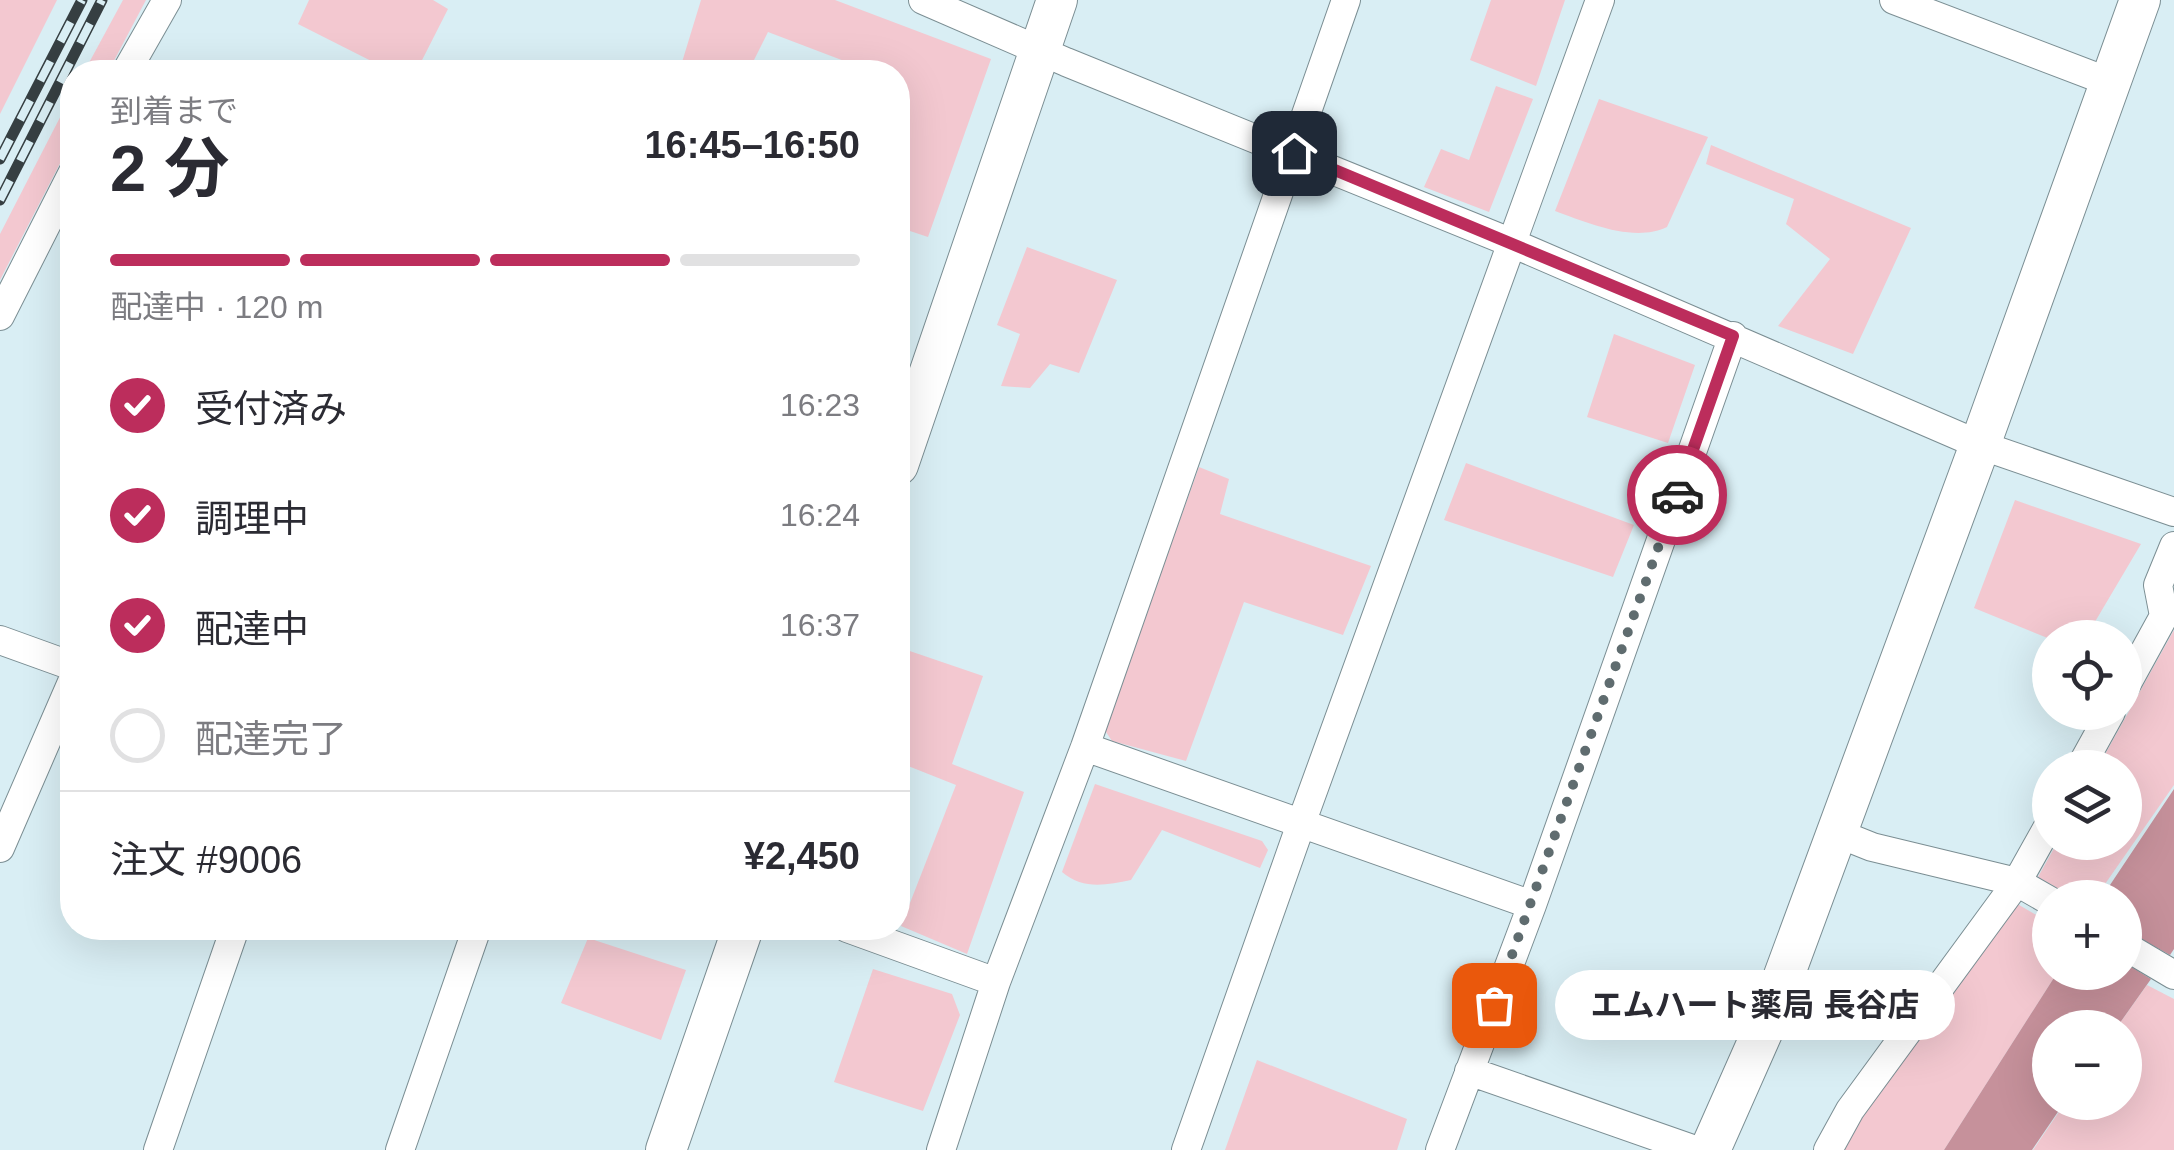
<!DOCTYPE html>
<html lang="ja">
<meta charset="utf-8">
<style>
:root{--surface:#fff;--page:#f2f2f3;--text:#2b2b33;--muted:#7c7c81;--line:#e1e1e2;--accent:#bc2d5c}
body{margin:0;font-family:Helvetica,"Noto Sans JP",sans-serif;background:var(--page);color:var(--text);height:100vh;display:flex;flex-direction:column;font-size:38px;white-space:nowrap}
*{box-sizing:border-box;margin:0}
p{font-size:32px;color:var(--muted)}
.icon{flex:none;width:55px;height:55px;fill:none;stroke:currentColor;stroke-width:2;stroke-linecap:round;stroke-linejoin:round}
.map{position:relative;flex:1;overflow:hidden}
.panel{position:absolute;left:60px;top:60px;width:850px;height:880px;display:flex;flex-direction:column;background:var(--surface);border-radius:40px;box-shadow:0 10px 40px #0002}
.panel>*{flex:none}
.controls{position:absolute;left:2032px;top:620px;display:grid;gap:20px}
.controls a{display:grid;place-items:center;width:110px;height:110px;border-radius:50%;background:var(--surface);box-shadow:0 10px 40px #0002;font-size:50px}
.pin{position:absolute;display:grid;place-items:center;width:85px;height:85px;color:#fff;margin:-42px;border-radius:20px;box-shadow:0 5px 15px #0006}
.courier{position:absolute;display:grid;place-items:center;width:100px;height:100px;margin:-50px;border:8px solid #bc2d5c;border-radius:50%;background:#fff;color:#222;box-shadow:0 2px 12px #0007}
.bubble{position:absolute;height:70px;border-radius:35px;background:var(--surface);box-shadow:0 10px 40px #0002;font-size:32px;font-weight:700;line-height:70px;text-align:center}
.overview em{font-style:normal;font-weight:700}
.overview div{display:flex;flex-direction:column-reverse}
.overview{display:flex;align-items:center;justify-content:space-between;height:170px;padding:0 50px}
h1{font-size:65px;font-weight:700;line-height:75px}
.bar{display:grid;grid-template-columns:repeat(4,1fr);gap:15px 10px;align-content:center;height:120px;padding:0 50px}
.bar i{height:12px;border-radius:8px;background:var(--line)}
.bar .current{background:var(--accent)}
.bar p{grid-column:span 4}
.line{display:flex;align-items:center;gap:25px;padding:0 50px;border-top:2px solid var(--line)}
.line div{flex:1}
ol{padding:0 50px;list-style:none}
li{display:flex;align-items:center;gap:30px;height:110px}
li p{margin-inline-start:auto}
li .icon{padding:10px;border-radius:50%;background:var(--accent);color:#fff;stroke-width:4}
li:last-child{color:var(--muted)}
li i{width:55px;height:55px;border:5px solid var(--line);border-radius:50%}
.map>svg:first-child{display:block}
.green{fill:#f3c8d0}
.water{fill:#c6919b}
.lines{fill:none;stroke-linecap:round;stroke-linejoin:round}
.street-casing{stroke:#7b8e93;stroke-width:30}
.secondary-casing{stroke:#7b8e93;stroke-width:42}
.street{stroke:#fff;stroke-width:28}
.secondary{stroke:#fff;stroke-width:40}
.rail-casing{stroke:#363f42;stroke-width:11}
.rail{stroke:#d9eef4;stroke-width:8;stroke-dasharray:22;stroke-linecap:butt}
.done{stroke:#5f6c6f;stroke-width:10;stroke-dasharray:0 18}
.route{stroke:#bc2d5c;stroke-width:12}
</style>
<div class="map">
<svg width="2174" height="1150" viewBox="0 0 2174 1150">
<rect width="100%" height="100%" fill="#d9eef4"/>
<path class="green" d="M0,0H57L0,114Z
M123,0H146L108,72H84Z
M309,0H433L448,9L416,72H393L298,24Z
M701,0H835L991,59L928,237L898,227V72H858L860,67L768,32L748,72H679Z
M1491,0H1565L1536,86L1470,60Z
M1496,86L1533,99L1489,212L1424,187L1441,149L1469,160Z
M72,94V140L0,280V234Z
M1599,99L1708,137L1667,227C1634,243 1588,223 1555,211Z
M1711,145L1911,228L1853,354L1778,326L1830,259L1786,224L1794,199L1706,164Z
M1027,247L1117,280L1079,373L1050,364L1030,388L1001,386L1020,334L997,325Z
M1614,334L1695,365L1668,443L1587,417Z
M1466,463L1634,525L1613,577L1444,520Z
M1199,467L1229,479L1220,514L1371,566L1343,635L1244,602L1186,761L1112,741L1104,729Z
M2015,500L2141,544L2086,637L2050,639L1974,608Z
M2174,630V785L2096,897H2073L2038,877L2057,843L2125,842V768L2098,767Z
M898,647L983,676L952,764L1024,792L967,954L901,926L956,785L898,762Z
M1095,784L1262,841L1268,850L1260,868L1162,830L1131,880C1106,885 1083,890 1062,872Z
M2014,902L2050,923V972L2057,973L1944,1150H1837Z
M588,938L686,970L661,1040L561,1003Z
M873,969L952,994L960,1015L923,1111L834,1082Z
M2147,985L2174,999V1150H2033L2065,1103L2125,1102V1028L2117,1027Z
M1257,1060L1407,1119L1397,1150H1225Z"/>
<path class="water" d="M2174,789V949L2170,955L2125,930V898L2102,897Z
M2125,963L2151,979L2117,1027L2050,1028V1102L2064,1103L2032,1150H1944L2057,973L2125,972Z"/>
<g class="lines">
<defs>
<path id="street" d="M923,0L1066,62L1512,243L1980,445L2174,512
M1894,0L2112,83
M126,72L167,0
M0,316L72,174
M898,378L923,388
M0,640L72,666
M2125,687L2164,616L2158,585L2174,546
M1085,747L1532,905
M2080,768L2111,712
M1837,833L1872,847L2017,882L2050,901
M0,848L72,682
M847,928L996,982
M2125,946L2174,975
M1469,1071L1695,1150
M158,1150L235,928
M400,1150L477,928
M941,1150L996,982L1085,747L1346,0
M1186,1150L1302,821L1600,0
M1440,1150L1532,905L1733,336
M1828,1150L1850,1110L2017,882L2050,823"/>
<path id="secondary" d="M898,465L1057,0
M666,1150L743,928
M1710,1150L1768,1019L1980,445L2140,0"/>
</defs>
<use href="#street" class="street-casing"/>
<use href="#secondary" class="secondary-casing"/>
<use href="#street" class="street"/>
<use href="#secondary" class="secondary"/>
<defs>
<path id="rail" d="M0,159L82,0
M0,200L102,0"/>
</defs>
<use href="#rail" class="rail-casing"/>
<use href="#rail" class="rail"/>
</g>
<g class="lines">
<path class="done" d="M1494,1005L1677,495"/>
<path class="route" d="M1294,153L1733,336L1677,495"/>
</g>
</svg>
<div class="controls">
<a><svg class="icon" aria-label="locate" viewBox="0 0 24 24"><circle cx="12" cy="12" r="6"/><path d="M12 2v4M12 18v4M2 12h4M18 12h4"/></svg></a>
<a><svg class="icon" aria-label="layers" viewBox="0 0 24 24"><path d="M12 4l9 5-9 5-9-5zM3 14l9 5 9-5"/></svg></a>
<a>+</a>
<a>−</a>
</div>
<div class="pin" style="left:1494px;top:1005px;background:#ea580c"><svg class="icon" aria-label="bag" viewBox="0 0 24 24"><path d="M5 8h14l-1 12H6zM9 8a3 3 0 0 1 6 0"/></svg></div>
<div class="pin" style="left:1294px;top:153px;background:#1f2937"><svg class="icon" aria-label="home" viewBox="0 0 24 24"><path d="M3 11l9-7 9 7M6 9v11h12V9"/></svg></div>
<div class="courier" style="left:1677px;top:495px"><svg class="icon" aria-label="car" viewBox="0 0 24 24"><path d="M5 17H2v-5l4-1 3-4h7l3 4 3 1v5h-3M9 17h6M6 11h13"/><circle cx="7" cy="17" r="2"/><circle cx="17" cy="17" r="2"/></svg></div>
<div class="bubble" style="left:1555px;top:970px;width:400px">エムハート薬局 長谷店</div>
<section class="panel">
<div class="overview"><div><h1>2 分</h1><p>到着まで</p></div><em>16:45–16:50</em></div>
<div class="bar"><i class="current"></i><i class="current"></i><i class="current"></i><i></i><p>配達中 · 120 m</p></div>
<ol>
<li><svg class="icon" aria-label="check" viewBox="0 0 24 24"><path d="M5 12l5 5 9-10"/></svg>受付済み<p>16:23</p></li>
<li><svg class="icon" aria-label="check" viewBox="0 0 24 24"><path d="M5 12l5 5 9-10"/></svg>調理中<p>16:24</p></li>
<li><svg class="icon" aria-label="check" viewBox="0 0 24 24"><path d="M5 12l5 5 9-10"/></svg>配達中<p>16:37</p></li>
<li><i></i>配達完了</li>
</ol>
<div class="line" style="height:130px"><div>注文 #9006</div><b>¥2,450</b></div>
</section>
</div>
